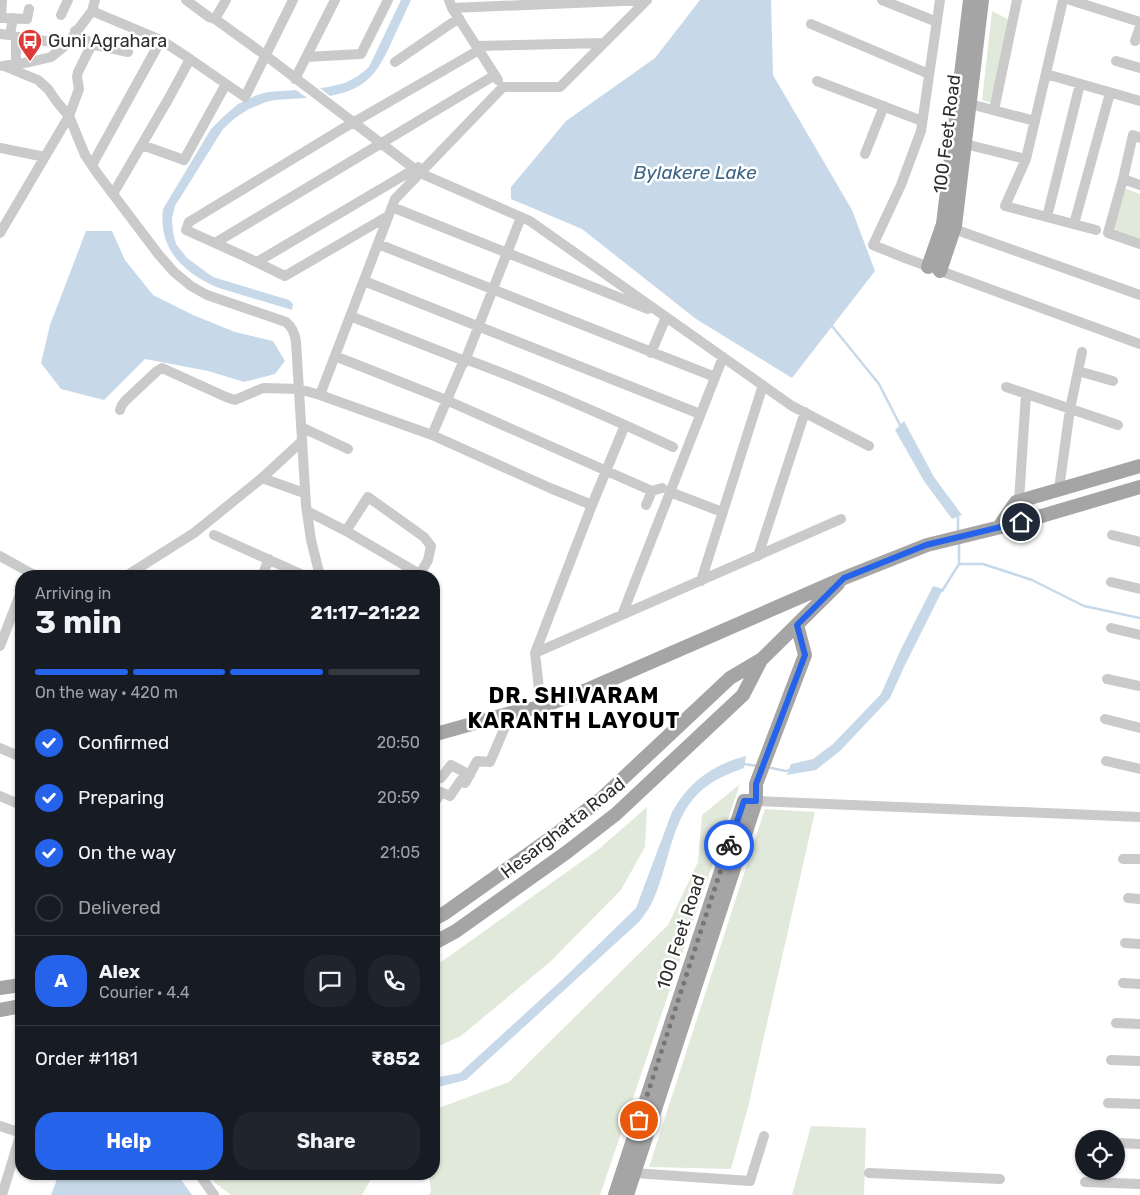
<!DOCTYPE html>
<meta charset="utf-8">
<style>
:root{--surface:#171b24;--page:#20242c;--text:#f1f3f6;--muted:#9ea1a6;--line:#363941;--accent:#2563eb}
body{margin:0;font-family:Rubik,sans-serif;background:var(--page);color:var(--text);height:100vh;display:flex;flex-direction:column;font-size:19px;white-space:nowrap}
*{box-sizing:border-box;margin:0}
p{font-size:16px;color:var(--muted)}
.icon{flex:none;width:28px;height:28px;fill:none;stroke:currentColor;stroke-width:2;stroke-linecap:round;stroke-linejoin:round}
.map{position:relative;flex:1;overflow:hidden}
.panel{position:absolute;left:15px;top:570px;width:425px;height:610px;display:flex;flex-direction:column;background:var(--surface);border-radius:20px;box-shadow:0 1px 4px #0004}
.panel>*{flex:none}
.buttons{position:absolute;left:1075px;top:1130px;display:grid;gap:10px}
.buttons a{display:grid;place-items:center;width:50px;height:50px;border-radius:50%;background:var(--surface);box-shadow:0 1px 4px #0004;font-size:25px}
.pin{position:absolute;display:grid;place-items:center;width:42px;height:42px;color:#fff;margin:-21px;border:2px solid #fff;border-radius:50%;box-shadow:0 1px 5px #0007}
.courier{position:absolute;display:grid;place-items:center;width:50px;height:50px;margin:-25px;border:4px solid #2563eb;border-radius:50%;background:#fff;color:#222;box-shadow:0 1px 6px #0007}
.overview em{font-style:normal;font-weight:700}
.overview div{display:flex;flex-direction:column-reverse}
.overview{display:flex;align-items:center;justify-content:space-between;height:85px;padding:0 20px}
h1{font-size:32px;font-weight:700;line-height:38px}
.bar{display:grid;grid-template-columns:repeat(4,1fr);gap:8px 5px;align-content:center;height:60px;padding:0 20px}
.bar i{height:6px;border-radius:4px;background:var(--line)}
.bar .selected{background:var(--accent)}
.bar p{grid-column:span 4}
.line{display:flex;align-items:center;gap:12px;padding:0 20px;border-top:1px solid var(--line)}
.line div{flex:1}
.round{display:grid;place-items:center;flex:none;width:52px;height:52px;border-radius:20px;background:var(--page)}
ol{padding:0 20px;list-style:none}
li{display:flex;align-items:center;gap:15px;height:55px}
li p{margin-inline-start:auto}
li .icon{padding:5px;border-radius:50%;background:var(--accent);color:#fff;stroke-width:4}
li:last-child{color:var(--muted)}
li i{width:28px;height:28px;border:2px solid var(--line);border-radius:50%}
.action{display:flex;gap:10px;margin-top:auto;padding:10px 20px}
.action a{flex:1;height:58px;border-radius:20px;background:var(--accent);color:#fff;font-size:20px;font-weight:700;line-height:58px;text-align:center}
.action a+a{background:var(--page);color:var(--text)}
.map>svg:first-child{display:block}
.green{fill:#e1eada}
.water{fill:#c7d9e9}
.lines{fill:none;stroke-linecap:round;stroke-linejoin:round}
.stream{stroke:#c7d9e9;stroke-width:2.5}
.minor{stroke:#cacaca;stroke-width:10}
.major{stroke:#a5a5a5;stroke-width:14}
.done{stroke:#767676;stroke-width:5;stroke-dasharray:0 9}
.route{stroke:#2563eb;stroke-width:6}
.labels{text-anchor:middle;dominant-baseline:central;stroke-width:5;stroke-linejoin:round;paint-order:stroke}
.poi-label{font-size:18px;fill:#2d2d2d;stroke:#fff;text-anchor:start}
.street-label{font-size:18px;fill:#2d2d2d;stroke:#fff}
.water-label{font-size:19px;font-style:italic;fill:#3f668b;stroke:#fff}
.district-label{font-size:22px;font-weight:bold;letter-spacing:1px;fill:#000;stroke:#fff}
</style>
<div class="map">
<svg width="1140" height="1195" viewBox="0 0 1140 1195">
<rect width="100%" height="100%" fill="#fff"/>
<path class="green" d="M992,11L1008,19L992,103L982,100Z
M1124,188L1140,194V241L1114,231Z
M740,784L600,1195H429L431,1192L429,1174H434V1117L436,1109L509,1082L668,925L698,862L702,815Z
M647,807L645,847L621,890L551,961L461,1036L434,1048V967L599,849Z
M765,809L815,812L748,1107L731,1169L649,1167Z
M811,1126L866,1128L864,1195H792Z
M209,1174H371V1179L362,1195H231L214,1182Z"/>
<path class="water" d="M401,0H411C405,13 399,26 393,39C378,72 368,89 330,96L320,88L328,87L345,83L358,76L369,67Z
M700,0H771L773,75L852,210L875,271L792,378L696,319L582,229L511,199V187L566,121L655,58Z
M296,90L307,98L275,100L266,102L249,109L235,118L223,129L175,206L172,218L173,232L176,244L187,258L213,277L289,300L293,304L292,310L219,288C184,274 158,249 163,209L211,129L224,116L238,104L257,95L268,92Z
M86,231H112L125,260L153,295L193,315L235,332L273,341L285,361L275,374L244,382L208,371L145,359L104,400L61,389L41,363L50,325Z
M904,421L934,477L962,515L952,519L924,481L895,430Z
M933,586L943,589L904,667L890,698L841,750L816,770L787,775L791,764L813,759L833,744L881,694L901,649Z
M746,756L744,768C730,773 715,779 703,789C671,816 670,862 654,898C651,906 645,914 640,921L466,1080L434,1088V1078L460,1073L564,978L636,908L672,812C689,782 712,765 746,756Z
M59,1174H177L192,1195H51Z"/>
<g class="lines">
<path class="stream" d="M832,326L879,384L901,427
M956,514L958,517V533
M959,564H983L1032,580L1084,606L1140,618
M942,591L959,564V541
M744,764L758,766
M766,767L786,771L790,770"/>
<path class="minor" d="M2,0L1,18L27,19L29,9
M186,0L209,17L215,19L226,0
M449,0L452,8L498,80
M882,0L937,22
M940,0L921,131L901,185L873,245L905,258L1140,344
M1063,0L1026,159L1005,206L1096,230
M1070,0L1140,22
M452,8L647,0
M92,11L161,40L190,59L245,97L293,0
M61,15L68,0
M215,19L265,55L420,173L530,221L792,406L869,446
M811,24L929,74
M0,34L10,35L13,18
M1135,41L1140,27
M91,44L128,52
M477,46L603,43
M306,57L361,54L388,0
M1116,61L1140,68
M395,62L459,18
M16,64V39L17,37L67,44
M3,66L30,62L51,57L67,44L92,11L95,0
M4,66L38,80L48,89L57,102L69,116L85,155L97,173L159,255L174,272L191,286L207,295L286,322C292,327 295,333 296,342L306,505L311,540L320,576
M1046,74L1140,101
M295,79L335,0
M817,81L922,121
M970,104L1035,121
M994,110L1017,0
M1140,138L1133,135L1123,179L1140,185
M965,144L1026,159
M142,145L184,160L226,84
M0,148L45,157
M865,154L884,106
M92,165L161,40
M1123,179L1108,233L1140,244
M113,194L169,98L190,59
M392,207L648,309
M388,216L285,276L246,257L186,230L189,222L342,129L479,50
M1047,217L1080,84
M1074,224L1110,93
M954,229L1140,295
M0,233L69,116L79,89L77,77L78,72L91,46V44L75,31
M215,243L495,75
M378,244L715,377
M257,262L418,167
M364,281L700,414
M350,316L465,361L521,217
M651,353L666,317
M335,356L446,400L652,491L662,488
M1078,371L1113,381
M1006,387L1118,425
M320,395L395,199L503,87H560L647,0
M120,410L122,405L125,401L157,371L162,368L226,397L235,400L263,388L299,389L320,395L432,435L550,488L592,505
M301,427L348,449
M432,435L461,367L465,361L468,360C538,386 606,416 673,447
M262,478L304,493
M1059,489L1070,409L1082,352
M670,492L722,512
M1019,501L1026,394
M646,505L652,491
M307,511L346,531L368,497L424,537L431,546L428,560L420,574
M346,531L423,576
M214,535L305,576
M1112,535L1140,542
M0,556L36,576
M758,556L805,412
M126,576L194,533L262,478L301,442
M186,576L190,575L199,576
M262,576L269,559
M701,581L763,385
M1111,582L1140,589
M622,615L723,357
M1111,628L1140,635
M0,646L21,592
M535,653L841,519
M1107,679L1140,686
M541,707L535,653L592,505L625,425
M1105,719L1140,728
M0,748L21,757
M1106,761L1140,769
M434,774L441,778L451,765L470,775
M0,796L21,805
M756,801L1140,817
M434,804L441,792L450,796L461,780L465,783L477,761L490,762L511,713
M1123,859H1140
M1128,898L1140,899
M1125,943L1140,944
M1123,983L1140,984
M1116,1023L1140,1024
M1111,1060L1140,1061
M1108,1103L1140,1104
M0,1126L21,1133
M1116,1143L1140,1144
M634,1173L750,1181L764,1136
M869,1173L1000,1179
M199,1174L214,1195
M1085,1182L1140,1184
M2,1195L21,1133"/>
<path class="major" d="M928,267L943,224L970,0
M940,271L955,226L982,0
M999,527L1016,502L1140,466
M434,736L436,734L511,713L541,707L589,689L844,578L927,545L1021,522L1140,487
M434,919L445,913L555,835L602,798L730,678L762,659L838,584
M434,943L456,931L567,852L616,814L743,695L761,660
M0,988L21,985
M0,1010L21,1006
M615,1195L744,801H756
M627,1195L756,801V784L805,655L797,625"/>
</g>
<g class="lines">
<path class="done" d="M639,1120L729,845"/>
<path class="route" d="M729,845L744,801H756V784L805,655L797,625L844,578L926,545L1021,522"/>
</g>
<defs>
<symbol id="bus-pin" viewBox="-11 -11 22 30"><path d="M0 17L-7.5 6A9.5 9.5 0 1 1 7.5 6Z" fill="#dd3935" stroke="#fff"/><path d="M-5-6H5V4H4V6H2V4H-2V6H-4V4H-5ZM-3.5-4V0h7V-4ZM-3.5 1.2v1.5H-2V1.2ZM2 1.2v1.5H3.5V1.2Z" fill="#fff"/></symbol>
</defs>
<g fill-rule="evenodd">
<use href="#bus-pin" x="16" y="27" width="28" height="38"/>
</g>
<g class="labels">
<g class="poi-label">
<text x="48" y="41">Guni Agrahara</text>
</g>
<g class="street-label">
<text transform="translate(947 134) rotate(-83)">100 Feet Road</text>
<text transform="translate(563 828) rotate(-38)">Hesarghatta Road</text>
<text transform="translate(681 932) rotate(-72)">100 Feet Road</text>
</g>
<g class="water-label">
<text x="695" y="172">Bylakere Lake</text>
</g>
<g class="district-label">
<text x="574" y="695">DR. SHIVARAM<tspan x="574" dy="25">KARANTH LAYOUT</tspan></text>
</g>
</g>
</svg>
<div class="buttons">
<a><svg class="icon" aria-label="locate" viewBox="0 0 24 24"><circle cx="12" cy="12" r="6"/><path d="M12 2v4M12 18v4M2 12h4M18 12h4"/></svg></a>
</div>
<div class="pin" style="left:639px;top:1120px;background:#ea580c"><svg class="icon" aria-label="bag" viewBox="0 0 24 24"><path d="M5 8h14l-1 12H6zM9 8a3 3 0 0 1 6 0"/></svg></div>
<div class="pin" style="left:1021px;top:522px;background:#1f2937"><svg class="icon" aria-label="home" viewBox="0 0 24 24"><path d="M3 11l9-7 9 7M6 9v11h12V9"/></svg></div>
<div class="courier" style="left:729px;top:845px"><svg class="icon" aria-label="bike" viewBox="0 0 24 24"><circle cx="6" cy="16" r="4"/><circle cx="18" cy="16" r="4"/><path d="M6 16l4-8h5l3 8M10 8l3 8H6M13 5h3"/></svg></div>
<section class="panel">
<div class="overview"><div><h1>3 min</h1><p>Arriving in</p></div><em>21:17–21:22</em></div>
<div class="bar"><i class="selected"></i><i class="selected"></i><i class="selected"></i><i></i><p>On the way · 420 m</p></div>
<ol>
<li><svg class="icon" aria-label="check" viewBox="0 0 24 24"><path d="M5 12l5 5 9-10"/></svg>Confirmed<p>20:50</p></li>
<li><svg class="icon" aria-label="check" viewBox="0 0 24 24"><path d="M5 12l5 5 9-10"/></svg>Preparing<p>20:59</p></li>
<li><svg class="icon" aria-label="check" viewBox="0 0 24 24"><path d="M5 12l5 5 9-10"/></svg>On the way<p>21:05</p></li>
<li><i></i>Delivered</li>
</ol>
<div class="line" style="height:90px"><b class="round" style="background:var(--accent);color:#fff">A</b><div><b>Alex</b><p>Courier · 4.4</p></div><a class="round"><svg class="icon" aria-label="chat" viewBox="0 0 24 24"><path d="M4 5h16v11H9l-5 4z"/></svg></a><a class="round"><svg class="icon" aria-label="phone" viewBox="0 0 24 24"><path d="M5 4h4l2 5-3 2q2 4 5 5l2-3 5 2v4C11 20 4 13 5 4z"/></svg></a></div>
<div class="line" style="height:65px"><div>Order #1181</div><b>₹852</b></div>
<div class="action"><a>Help</a><a>Share</a></div>
</section>
</div>
